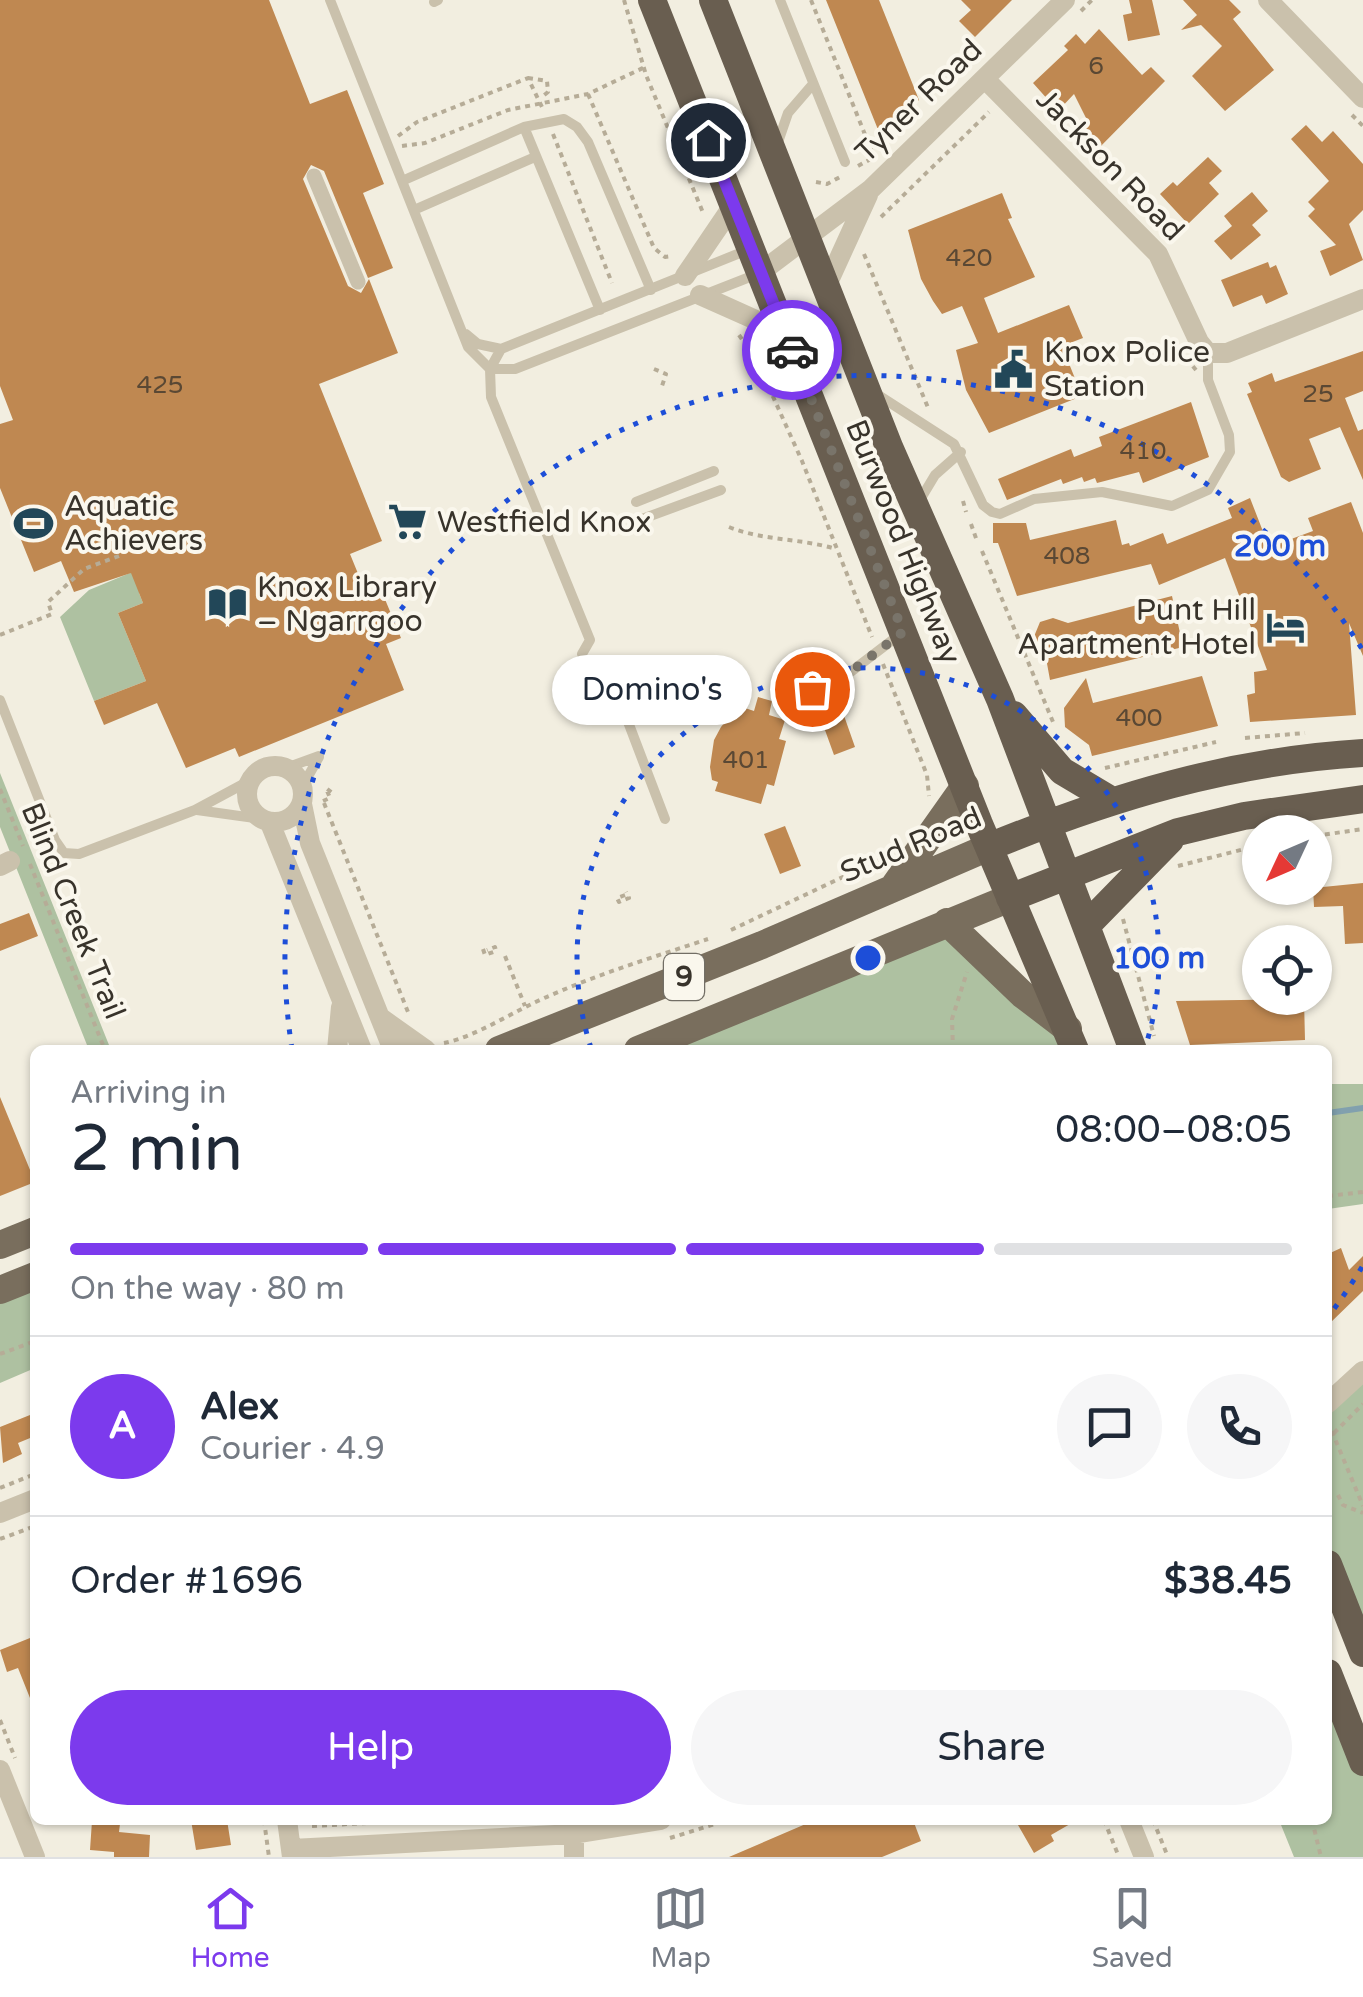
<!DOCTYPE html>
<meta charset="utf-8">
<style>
:root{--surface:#fff;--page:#f6f6f7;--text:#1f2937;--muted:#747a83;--line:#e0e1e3;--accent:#7c3aed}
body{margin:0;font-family:"Varela Round",sans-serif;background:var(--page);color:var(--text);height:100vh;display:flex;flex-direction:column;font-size:38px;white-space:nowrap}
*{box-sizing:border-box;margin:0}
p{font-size:32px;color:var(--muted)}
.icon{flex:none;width:55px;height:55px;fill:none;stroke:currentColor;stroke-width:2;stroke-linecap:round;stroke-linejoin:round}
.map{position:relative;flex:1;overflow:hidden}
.panel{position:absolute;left:30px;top:1045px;width:1302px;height:780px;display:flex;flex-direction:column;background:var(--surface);border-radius:15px;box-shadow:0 2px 8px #0004}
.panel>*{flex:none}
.needle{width:65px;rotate:226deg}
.tools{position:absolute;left:1242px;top:815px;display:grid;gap:20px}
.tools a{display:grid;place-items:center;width:90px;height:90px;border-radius:50%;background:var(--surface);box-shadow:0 2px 8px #0004;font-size:50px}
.pin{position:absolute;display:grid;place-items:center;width:85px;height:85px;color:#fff;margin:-42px;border:5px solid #fff;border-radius:50%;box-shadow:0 2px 10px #0007}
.courier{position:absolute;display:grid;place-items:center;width:100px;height:100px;margin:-50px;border:8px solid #7c3aed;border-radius:50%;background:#fff;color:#222;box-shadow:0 2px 12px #0007}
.bubble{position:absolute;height:70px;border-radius:35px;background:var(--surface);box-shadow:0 2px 8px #0004;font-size:32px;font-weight:600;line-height:70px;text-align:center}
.headline em{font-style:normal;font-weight:600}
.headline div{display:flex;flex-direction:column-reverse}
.headline{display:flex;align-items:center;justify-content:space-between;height:170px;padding:0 40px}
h1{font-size:65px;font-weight:600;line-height:75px}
.bar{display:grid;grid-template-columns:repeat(4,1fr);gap:15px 10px;align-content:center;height:120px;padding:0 40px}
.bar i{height:12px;border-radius:8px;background:var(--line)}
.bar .current{background:var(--accent)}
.bar p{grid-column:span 4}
.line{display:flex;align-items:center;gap:25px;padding:0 40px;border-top:2px solid var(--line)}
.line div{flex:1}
.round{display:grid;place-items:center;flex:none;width:105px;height:105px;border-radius:52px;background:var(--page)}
.primary-button{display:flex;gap:20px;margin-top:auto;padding:20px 40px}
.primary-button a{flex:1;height:115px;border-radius:60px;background:var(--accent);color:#fff;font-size:40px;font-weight:600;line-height:115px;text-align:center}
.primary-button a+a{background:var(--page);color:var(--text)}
.tabs{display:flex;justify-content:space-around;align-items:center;height:140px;border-top:2px solid var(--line);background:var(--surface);font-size:28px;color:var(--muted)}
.tabs a{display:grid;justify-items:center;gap:5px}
.tabs .current{color:var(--accent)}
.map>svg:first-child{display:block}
.green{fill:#aec1a1}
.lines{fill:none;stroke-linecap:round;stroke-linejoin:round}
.stream{stroke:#81a0ae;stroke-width:6}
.building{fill:#bf8851}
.path{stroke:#b6ac97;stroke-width:4;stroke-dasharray:5 5;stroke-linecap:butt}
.service{stroke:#cac1ac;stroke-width:10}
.pedestrian{stroke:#cac1ac;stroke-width:15}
.minor{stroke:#cac1ac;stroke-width:20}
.primary{stroke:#796e5d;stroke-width:28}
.trunk{stroke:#695e50;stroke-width:28}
.done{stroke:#79746a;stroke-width:10;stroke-dasharray:0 18}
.route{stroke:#7c3aed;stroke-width:12}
.ring{fill:none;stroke:#1d4ed8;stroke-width:5;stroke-dasharray:5 10}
.labels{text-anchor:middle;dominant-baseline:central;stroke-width:8;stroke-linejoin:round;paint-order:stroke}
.number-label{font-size:25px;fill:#5a4834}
.shield{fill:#faf7ed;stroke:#726e65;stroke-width:2.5}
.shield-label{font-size:28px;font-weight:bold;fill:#38332b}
.street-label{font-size:30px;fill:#38332b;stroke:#faf7ed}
.poi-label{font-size:30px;fill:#38332b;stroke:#faf7ed;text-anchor:start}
.centre{fill:#1d4ed8;stroke:#faf7ed;stroke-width:5}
.ring-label{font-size:30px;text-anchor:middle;font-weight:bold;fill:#1d4ed8;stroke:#faf7ed;stroke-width:8;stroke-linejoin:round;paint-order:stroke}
</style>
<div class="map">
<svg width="1363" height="1857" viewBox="0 0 1363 1857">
<rect width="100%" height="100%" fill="#f2eee0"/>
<path class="green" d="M154,563L139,593L143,603L118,613L146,681L94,701L60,617L89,590Z
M0,773L111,1050H89L0,827Z
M947,922L1075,1050H636Z
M1328,1084H1363V1204L1328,1209Z
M35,1276V1368L0,1383V1290Z
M1363,1371V1653L1328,1564V1403Z
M1328,1673L1363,1762V1857H1294L1279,1820H1328Z"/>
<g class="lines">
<path class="stream" d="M1328,1113L1363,1108"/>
</g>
<path class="building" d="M0,0H269L310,104L347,90L384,184L363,193L393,268L368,278L324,171L311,165L303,179L348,286L361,293L369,279L398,353L319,384L382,541L350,554L368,598L382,592L401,638L386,644L404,690L239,757L235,748L186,768L157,703L104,725L94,701L146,681L118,613L143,603L131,573L74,592L61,561L34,572L0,488V424L13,420L0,386Z
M826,0H879L919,100L881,137Z
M961,0H1012L975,37L959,21L971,10Z
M1129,0H1152L1160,35L1128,41L1123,15L1132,13Z
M1183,0H1229L1241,12L1233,19L1274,70L1225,111L1192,76L1222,46L1201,25L1181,30L1197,15Z
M1099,29L1142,75L1151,67L1165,81L1096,151L1078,132L1088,122L1074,94L1058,111L1033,83L1068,50L1064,46L1076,34L1085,44Z
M1306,125L1322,142L1333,131L1363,164V210L1349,224L1363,260L1330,276L1320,251L1336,245L1308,216L1315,209L1308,202L1329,181L1291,139Z
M1208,157L1222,171L1209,183L1219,194L1188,224L1160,194L1173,182L1177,186Z
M1252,192L1268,211L1252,225L1261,235L1231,260L1214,241L1232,226L1224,216Z
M1002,193L1012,218L1008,219L1035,277L984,298L998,333L1069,305L1083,338L1062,346L1082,396L989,433L966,390L956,350L978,343L962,306L942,314L933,301L921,279L908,230Z
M1268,262L1270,268L1276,265L1288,294L1266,304L1262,295L1233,307L1221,280Z
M1363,351V391L1345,398L1358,431L1363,429V480L1340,427L1309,439L1321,469L1289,482L1281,477L1247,394L1252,392L1248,383L1272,373L1275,382Z
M1191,402L1209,457L1143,483L1139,472L1097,483L1095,478L1084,482L1082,477L1063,484L1061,479L1007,500L998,479L1071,449L1074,457L1102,446L1099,437Z
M1250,498L1269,547L1313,531L1308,518L1351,502L1363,533V656L1349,623L1356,715L1250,722L1247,695L1255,693L1254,672L1267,670L1225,558L1159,585L1151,564L1017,596L998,543H993V523H1026L1030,540L1116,520L1122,545L1129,543L1130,546L1163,533L1167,544L1232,518L1228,508Z
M1172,596L1183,647L1050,680L1046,658L1033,639L1040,622L1053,618L1068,623Z
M1202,676L1218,726L1092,756L1089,745L1065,727L1064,708L1086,678L1093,703Z
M835,690L855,747L834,755L813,697Z
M758,697L772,701L769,715L785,720L779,739L786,741L774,786L767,784L761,804L715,791L718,782L712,780L710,767L714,740L721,727L729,717L736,718L739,706L754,711Z
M785,826L801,866L780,874L764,834Z
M1363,883V943L1345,944L1343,906L1314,907L1313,888Z
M29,913L38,936L0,951V924Z
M1304,999L1305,1040L1190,1045L1176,1001Z
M0,1097L35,1182L0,1196Z
M1341,1248L1349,1270L1363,1256V1291L1328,1325V1254Z
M35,1413V1436L18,1443L22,1454L3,1463L0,1427Z
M35,1636V1708H34L18,1668L7,1672L0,1650Z
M191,1820H227L231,1845L196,1850Z
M815,1820H913L921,1841L882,1857H729Z
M1027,1820H1077L1051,1835L1054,1841L1034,1853L1018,1825Z
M92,1821L120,1824L119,1832L150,1835L149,1857H114V1852L90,1850Z"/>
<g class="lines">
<path class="path" d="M624,0L646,75L704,215
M811,0L874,157
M1081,11L1092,0
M528,78L547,81L548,92L543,96
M588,94L654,248L665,257L673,256
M1352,115L1363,126
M553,134L612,283
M398,136L417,122L528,78L542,107
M402,146L425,143L508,110L588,94L645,67
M858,166L876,156
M816,182L827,184L842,176
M881,217L989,112
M864,254L929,410
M739,335L757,361L802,461L872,637
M1180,351L1196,370
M654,369L666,374L661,389
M963,501L966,512
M971,524L977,541
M729,527C764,541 800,538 836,549
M982,551L1053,722
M0,635L52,614L48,602L84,569L119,556
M883,664L927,775L929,796
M590,679L594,687L598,684
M1245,738L1305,733
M1105,768L1216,742
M0,789L23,846
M323,801L330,798L326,788L335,795
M324,803L408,1012
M1315,836L1363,829
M30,864L105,1050
M1178,866L1260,845
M625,895L617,898L619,902L629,898L626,892
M1123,919L1154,1036
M731,930L885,857
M483,949L485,955L496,951L495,947L487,950
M505,956L525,1006
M444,1043C476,1037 517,1009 549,996C601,973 654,957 708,939
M953,1050L952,1019L967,972
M1328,1196L1363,1192
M0,1354L35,1341
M1328,1422L1363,1506
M1334,1433L1363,1404
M0,1488L35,1474
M1338,1495L1343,1505L1363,1513
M0,1539L35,1526
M0,1720L15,1758
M264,1820L269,1857
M1104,1820L1119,1857
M1153,1820L1168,1857
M1312,1820L1321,1857
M312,1826L423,1820
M670,1838L728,1820"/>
<path class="service" d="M330,0L468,347L490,369H515L760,273
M780,0L845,162
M434,2L438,0
M524,127L600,310
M778,142L788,113L813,84
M402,181L524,127L564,119L577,127L588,142L651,290
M414,210L535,157
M466,334L478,344L501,349L750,249
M501,349L490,369L491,397L590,640L582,654
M875,393L954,444L983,505L992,512L1000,514L1034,499L1102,492L1172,506L1208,490L1230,452L1229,435L1208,380V353
M920,500L935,475L961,452
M636,502L714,471
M642,519L721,490
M606,664L665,819
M811,689L844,677L899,635
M0,700L55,840L64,853L79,854L195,810L249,781
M286,768L319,756
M302,787L319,757
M197,810L261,819"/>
<path class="pedestrian" d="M314,176L358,282"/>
<path class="minor" d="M1268,0L1363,98
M985,79L1158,254L1199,342L1208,353H1227L1363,299
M761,272L871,189L1065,0
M685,276L734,204
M826,287L868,195
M700,295L785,333
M247 794a28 28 0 1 1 56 0a28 28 0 1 1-56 0Z
M302,804L310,843L393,1050
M270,823L362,1050
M0,866L10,861
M381,1018L426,1050
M337,1050L341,1007
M1328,1403L1363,1371
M0,1513L35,1499
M0,1770L35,1857
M287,1820L292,1857
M1129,1820L1144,1857
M574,1834V1857
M292,1849L574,1834L661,1820"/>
<path class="primary" d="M895,885L965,786
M947,922L1022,994L1068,1029
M499,1050L762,945L989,847
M638,1050L1010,898
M0,1245L35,1231
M0,1290L35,1276"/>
<path class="trunk" d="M652,0L979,824L1075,1050
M713,0L889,447L1000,699L1133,1050
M1014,715L1062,771L1109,799
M989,847C1111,797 1230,761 1363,753
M1010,898L1178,832L1244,816L1363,799
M1088,924L1170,840
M1328,1564L1363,1653
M1328,1673L1363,1762"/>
</g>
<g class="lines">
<path class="done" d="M792,350L903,632L844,677L812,689"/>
<path class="route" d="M708,140L792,350"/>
</g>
<g class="ring">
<path d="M591 1048A291 291 0 1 1 1145 1048"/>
<path d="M1362 1267A583 583 0 0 1 1331 1313M292 1049A583 583 0 0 1 1362 649"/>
</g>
<defs>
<symbol id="civic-bare" viewBox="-9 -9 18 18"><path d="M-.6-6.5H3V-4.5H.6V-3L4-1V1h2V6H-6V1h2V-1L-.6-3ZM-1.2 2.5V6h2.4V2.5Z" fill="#224758" stroke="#faf7ed" stroke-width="2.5" paint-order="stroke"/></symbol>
<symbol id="supermarket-bare" viewBox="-9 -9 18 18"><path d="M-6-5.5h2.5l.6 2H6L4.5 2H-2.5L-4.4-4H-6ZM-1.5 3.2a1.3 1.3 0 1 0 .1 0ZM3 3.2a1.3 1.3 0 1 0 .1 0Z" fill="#224758" stroke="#faf7ed" stroke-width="2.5" paint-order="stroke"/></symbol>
<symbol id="stadium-bare" viewBox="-9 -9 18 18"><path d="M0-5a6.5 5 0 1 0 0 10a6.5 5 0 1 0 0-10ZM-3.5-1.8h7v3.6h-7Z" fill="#224758" stroke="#faf7ed" stroke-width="2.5" paint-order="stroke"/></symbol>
<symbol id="library-bare" viewBox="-9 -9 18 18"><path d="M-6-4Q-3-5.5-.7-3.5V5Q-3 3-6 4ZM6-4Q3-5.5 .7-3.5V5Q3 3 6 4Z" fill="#224758" stroke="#faf7ed" stroke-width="2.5" paint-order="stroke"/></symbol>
<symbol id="hotel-bare" viewBox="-9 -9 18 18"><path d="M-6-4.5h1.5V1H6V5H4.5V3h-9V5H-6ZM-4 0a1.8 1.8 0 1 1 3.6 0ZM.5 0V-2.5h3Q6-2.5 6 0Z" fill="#224758" stroke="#faf7ed" stroke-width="2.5" paint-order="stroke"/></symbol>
</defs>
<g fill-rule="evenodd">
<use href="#civic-bare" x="986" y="342" width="55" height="55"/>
<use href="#supermarket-bare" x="380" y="494" width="55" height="55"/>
<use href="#stadium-bare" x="6" y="496" width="55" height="55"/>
<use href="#library-bare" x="200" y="576" width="55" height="55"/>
<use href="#hotel-bare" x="1258" y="600" width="55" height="55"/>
</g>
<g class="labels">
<g class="number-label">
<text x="1096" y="66">6</text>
<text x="969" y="258">420</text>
<text x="160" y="385">425</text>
<text x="1318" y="394">25</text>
<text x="1143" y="451">410</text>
<text x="1067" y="556">408</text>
<text x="1139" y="718">400</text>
<text x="746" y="760">401</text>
</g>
<rect class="shield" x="664" y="954" width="40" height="46" rx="8"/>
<g class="shield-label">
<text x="684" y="977">9</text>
</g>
<g class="street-label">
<text transform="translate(919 101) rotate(-44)">Tyner Road</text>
<text transform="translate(1110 165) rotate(46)">Jackson Road</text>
<text transform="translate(903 542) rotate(68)">Burwood Highway</text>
<text transform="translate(911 845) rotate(-23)">Stud Road</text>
<text transform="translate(73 911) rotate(68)">Blind Creek Trail</text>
</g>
<g class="poi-label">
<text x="1044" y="352">Knox Police<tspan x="1044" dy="34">Station</tspan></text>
<text x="64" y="506">Aquatic<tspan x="64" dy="34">Achievers</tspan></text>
<text x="437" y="522">Westfield Knox</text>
<text x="257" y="587">Knox Library<tspan x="257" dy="34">– Ngarrgoo</tspan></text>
<text x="1256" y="610" text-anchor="end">Punt Hill<tspan x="1256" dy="34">Apartment Hotel</tspan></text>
</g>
</g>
<circle cx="868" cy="958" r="15" class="centre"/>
<g class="ring-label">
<text x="1280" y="556">200 m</text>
<text x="1159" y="968">100 m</text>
</g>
</svg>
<div class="tools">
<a><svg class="needle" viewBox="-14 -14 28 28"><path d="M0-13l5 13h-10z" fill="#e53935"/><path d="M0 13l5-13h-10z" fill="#747a83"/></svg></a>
<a><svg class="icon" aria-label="locate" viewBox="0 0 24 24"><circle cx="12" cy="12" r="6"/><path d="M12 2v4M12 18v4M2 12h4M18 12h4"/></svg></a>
</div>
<div class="pin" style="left:812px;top:689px;background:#ea580c"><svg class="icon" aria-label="bag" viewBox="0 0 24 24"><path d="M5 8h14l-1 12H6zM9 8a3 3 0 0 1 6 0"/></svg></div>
<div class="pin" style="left:708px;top:140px;background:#1f2937"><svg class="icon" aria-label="home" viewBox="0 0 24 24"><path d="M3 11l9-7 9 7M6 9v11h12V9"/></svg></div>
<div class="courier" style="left:792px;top:350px"><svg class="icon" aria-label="car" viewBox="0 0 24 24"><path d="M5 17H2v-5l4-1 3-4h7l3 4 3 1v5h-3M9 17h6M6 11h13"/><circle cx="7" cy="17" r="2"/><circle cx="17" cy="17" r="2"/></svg></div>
<div class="bubble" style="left:552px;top:655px;width:200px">Domino's</div>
<section class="panel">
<div class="headline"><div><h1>2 min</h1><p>Arriving in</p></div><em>08:00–08:05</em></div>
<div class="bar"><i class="current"></i><i class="current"></i><i class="current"></i><i></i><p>On the way · 80 m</p></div>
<div class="line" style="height:180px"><b class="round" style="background:var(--accent);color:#fff">A</b><div><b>Alex</b><p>Courier · 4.9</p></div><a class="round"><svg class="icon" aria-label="chat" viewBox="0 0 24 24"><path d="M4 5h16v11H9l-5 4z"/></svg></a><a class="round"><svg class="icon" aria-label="phone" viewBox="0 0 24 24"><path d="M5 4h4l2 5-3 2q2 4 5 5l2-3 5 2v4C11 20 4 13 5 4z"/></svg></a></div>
<div class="line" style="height:130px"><div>Order #1696</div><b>$38.45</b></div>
<div class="primary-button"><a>Help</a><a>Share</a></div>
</section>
</div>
<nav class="tabs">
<a class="current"><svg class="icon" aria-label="home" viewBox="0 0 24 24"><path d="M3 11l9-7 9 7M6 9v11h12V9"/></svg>Home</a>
<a><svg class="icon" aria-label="map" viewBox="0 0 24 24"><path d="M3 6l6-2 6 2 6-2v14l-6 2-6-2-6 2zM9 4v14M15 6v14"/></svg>Map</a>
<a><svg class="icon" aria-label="saved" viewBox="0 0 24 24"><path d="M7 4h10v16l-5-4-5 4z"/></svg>Saved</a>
</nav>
